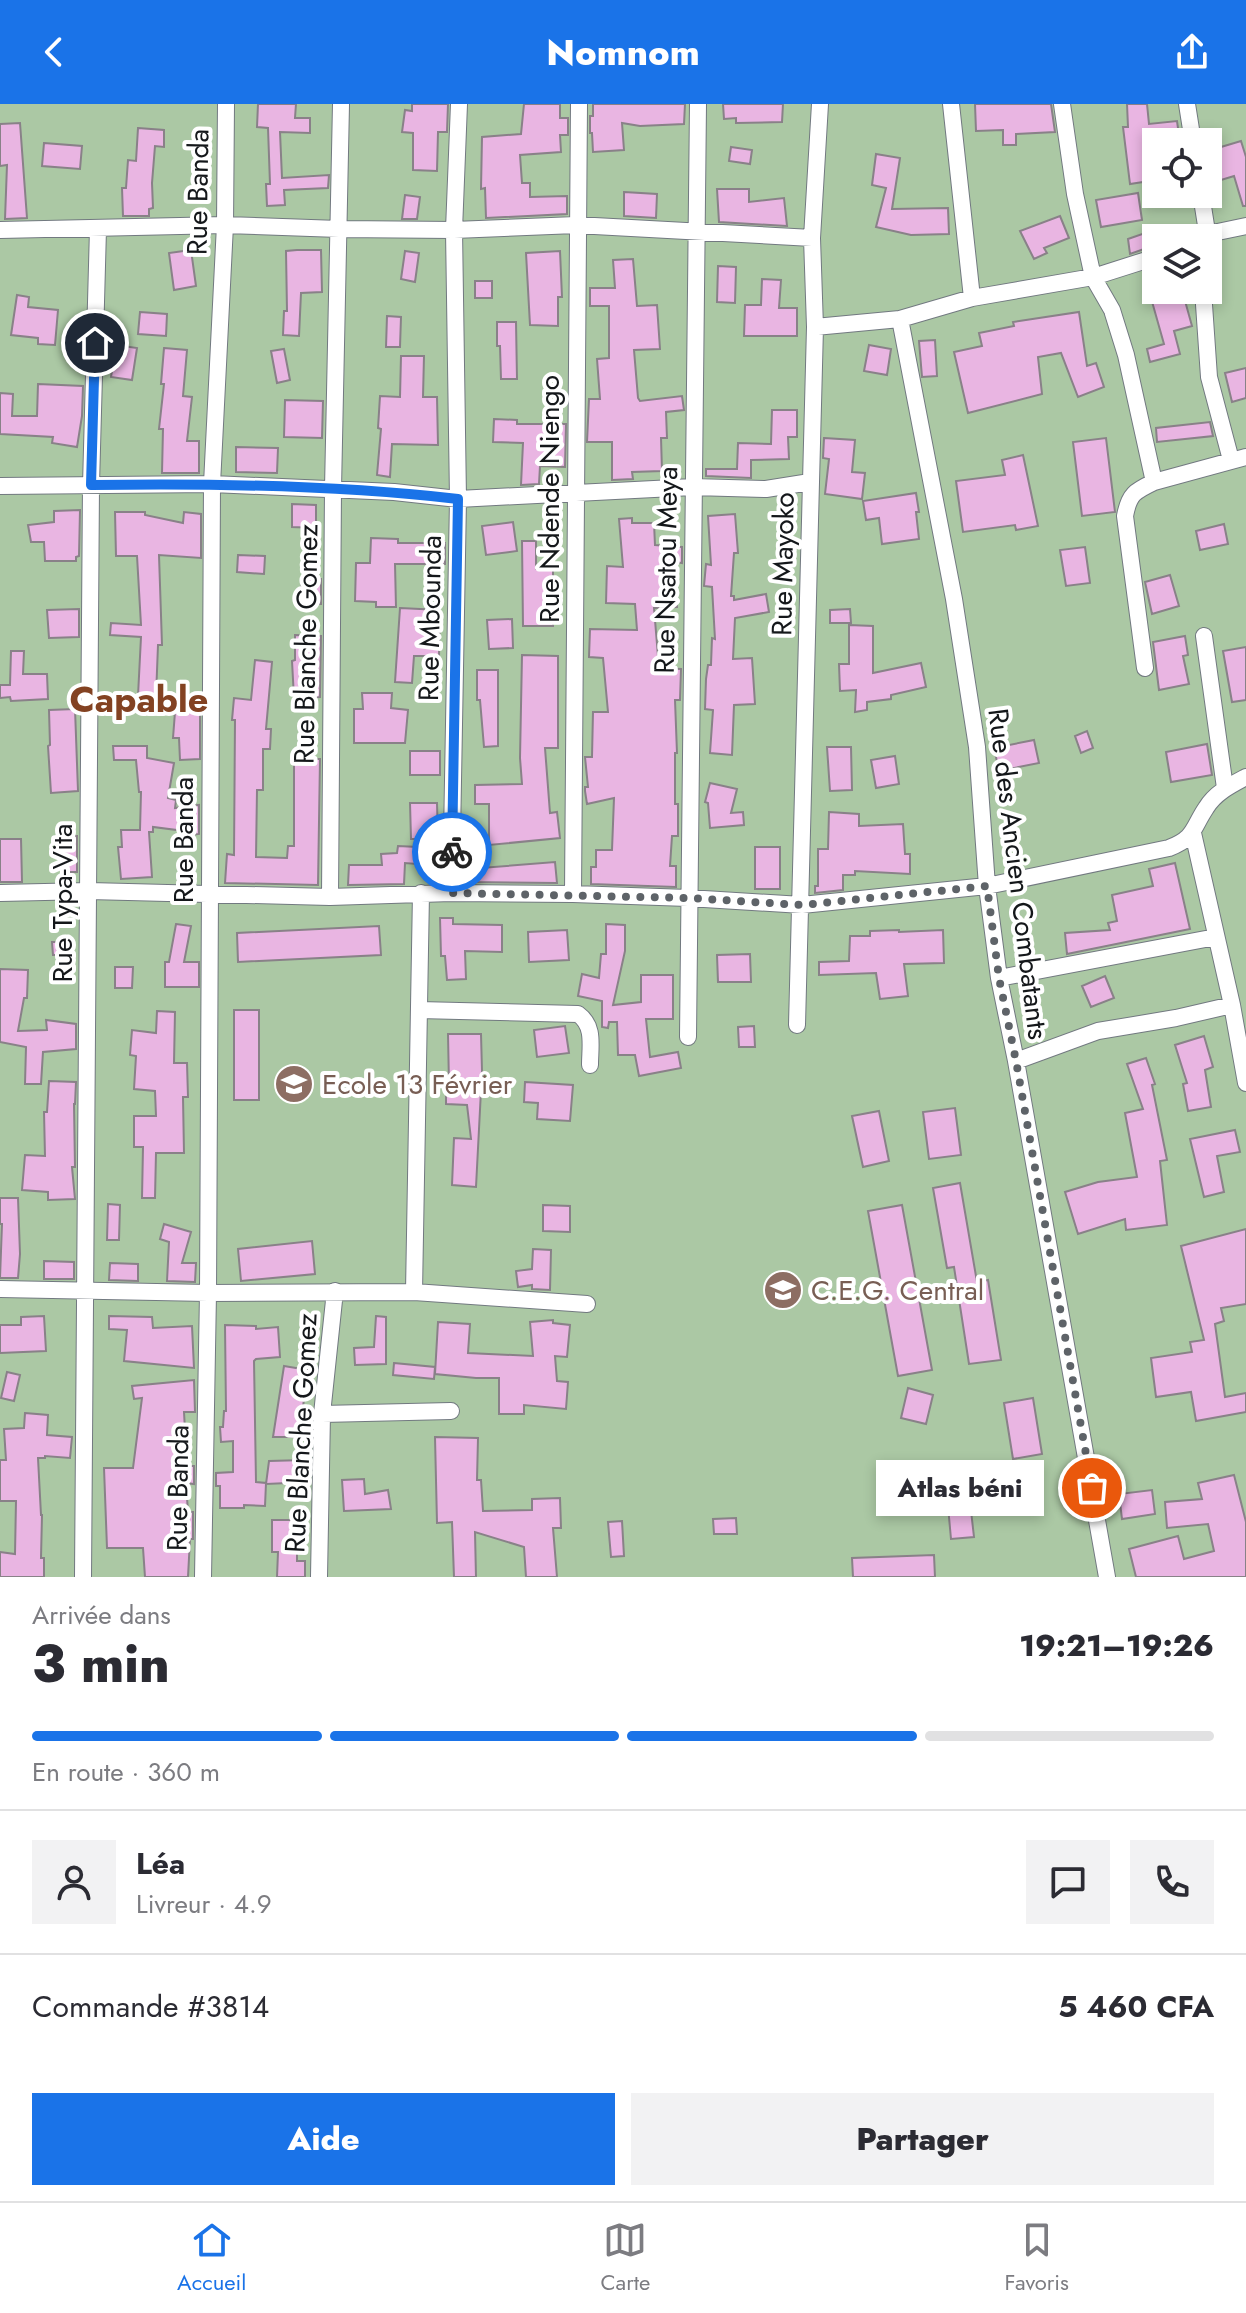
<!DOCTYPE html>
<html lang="fr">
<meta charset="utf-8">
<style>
:root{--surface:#fff;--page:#f2f2f3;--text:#2b2b33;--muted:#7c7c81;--line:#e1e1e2;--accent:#1a73e8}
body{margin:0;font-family:Jost,sans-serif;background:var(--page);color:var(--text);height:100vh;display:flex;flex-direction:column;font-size:30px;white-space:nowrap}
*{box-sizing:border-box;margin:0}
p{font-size:26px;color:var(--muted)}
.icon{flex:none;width:44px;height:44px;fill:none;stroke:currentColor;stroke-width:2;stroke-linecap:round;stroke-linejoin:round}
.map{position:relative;height:1473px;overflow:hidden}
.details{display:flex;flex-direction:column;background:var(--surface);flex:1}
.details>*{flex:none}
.tools{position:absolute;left:1142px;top:24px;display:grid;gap:16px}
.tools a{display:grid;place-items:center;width:80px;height:80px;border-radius:0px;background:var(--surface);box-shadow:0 4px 12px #0003;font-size:40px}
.pin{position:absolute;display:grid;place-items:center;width:68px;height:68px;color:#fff;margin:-34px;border:4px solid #fff;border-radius:50%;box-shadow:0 2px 8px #0007}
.courier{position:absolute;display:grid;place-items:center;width:80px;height:80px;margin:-40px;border:6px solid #1a73e8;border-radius:50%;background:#fff;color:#222;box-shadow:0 2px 10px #0007}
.bubble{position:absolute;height:56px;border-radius:0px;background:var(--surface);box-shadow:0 4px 12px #0003;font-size:26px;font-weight:800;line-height:56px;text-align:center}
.head em{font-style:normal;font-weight:800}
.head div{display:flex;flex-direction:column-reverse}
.head{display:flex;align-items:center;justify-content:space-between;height:136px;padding:0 32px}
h1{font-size:52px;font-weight:800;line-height:60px}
.bar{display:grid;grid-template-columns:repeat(4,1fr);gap:12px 8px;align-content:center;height:96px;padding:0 32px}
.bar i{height:10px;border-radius:6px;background:var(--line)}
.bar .active{background:var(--accent)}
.bar p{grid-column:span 4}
.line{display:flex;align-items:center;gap:20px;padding:0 32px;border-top:2px solid var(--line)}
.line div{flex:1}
.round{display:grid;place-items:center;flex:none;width:84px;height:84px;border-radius:0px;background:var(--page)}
.button{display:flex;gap:16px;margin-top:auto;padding:16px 32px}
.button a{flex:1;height:92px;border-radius:0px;background:var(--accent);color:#fff;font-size:32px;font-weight:800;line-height:92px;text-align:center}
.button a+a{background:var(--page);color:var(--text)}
header{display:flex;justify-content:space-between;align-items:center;height:104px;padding:0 32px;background:var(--accent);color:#fff;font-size:36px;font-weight:800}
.tab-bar{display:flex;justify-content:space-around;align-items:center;height:112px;border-top:2px solid var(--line);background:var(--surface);font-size:22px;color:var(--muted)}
.tab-bar a{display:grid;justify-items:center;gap:4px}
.tab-bar .active{color:var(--accent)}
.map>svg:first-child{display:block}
.green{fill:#abc8a4;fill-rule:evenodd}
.building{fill:#e9b5e2;stroke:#898188;stroke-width:2}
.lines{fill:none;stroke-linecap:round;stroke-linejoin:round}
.minor-casing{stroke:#727980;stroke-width:18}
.minor{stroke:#fff;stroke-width:16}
.done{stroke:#5e6368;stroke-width:8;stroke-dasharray:0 14.4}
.route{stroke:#1a73e8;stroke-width:10}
.labels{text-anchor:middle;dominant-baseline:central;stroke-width:8;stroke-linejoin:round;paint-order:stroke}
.street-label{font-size:28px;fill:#14171a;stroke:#fff}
.education-label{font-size:28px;fill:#785e54;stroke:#fff;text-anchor:start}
.district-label{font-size:36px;font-weight:bold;fill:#834222;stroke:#fff}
</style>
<header><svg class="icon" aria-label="back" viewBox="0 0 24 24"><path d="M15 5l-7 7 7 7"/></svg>Nomnom<svg class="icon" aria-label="share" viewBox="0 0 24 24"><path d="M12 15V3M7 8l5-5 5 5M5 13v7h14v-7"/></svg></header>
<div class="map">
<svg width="1246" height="1473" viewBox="0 0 1246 1473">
<rect width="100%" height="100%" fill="#e8f0f8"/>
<path class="green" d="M0,0H1246V1473H0ZM1156,38H1208V90H1156ZM1156,134H1208V186H1156Z"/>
<path class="building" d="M258,0H296L295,14H310V29L280,28L282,74L329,71L328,84L284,86L285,101L267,102L266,80H270L268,24L257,23Z
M412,0H448L447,28H438L437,67L413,66V29L402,28L405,6L412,7Z
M524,0H560V14H568V31H560L561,48L520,51L522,79H530V93L567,92V110L486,114L485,84L481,85L482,33L521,30Z
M593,0H685L684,20L640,22L622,19L624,46L593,48L592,29H590V12H593Z
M723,0H783L782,18L736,19V14L724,15Z
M975,0H1051L1055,28L1016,30V41H1003V26L976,27Z
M1127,0H1147L1149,20L1177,17L1179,31L1156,34V76L1130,80L1123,23H1128Z
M20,19L27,114L5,115L7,61L0,62V20Z
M138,24L164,26V43L155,42L152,79L153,104L149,105V112H123L122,84H126L128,56L136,57Z
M1241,37L1246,53V102H1243L1234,72L1221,76L1211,46Z
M44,39L82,42L80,65L42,62Z
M731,43L752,46L750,60L729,57Z
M876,50L900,54L892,105L948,104L949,130L911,131L876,123L886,84L872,81Z
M717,85H749V98L784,94L787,122L719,118Z
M624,88L657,90L656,114L624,112Z
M1138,89L1142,116L1101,123L1096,96Z
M405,91L420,93L417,115H402Z
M1060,112L1069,134L1044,144L1047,149L1034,155L1020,127Z
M1145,129L1147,144L1130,150L1128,135Z
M191,146L196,182L174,186L169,149Z
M297,146H321L322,188L301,189L299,232L283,231L284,207H287L286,147Z
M405,147L419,149L415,178L401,175Z
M560,147L562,193H558V222L530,221L526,149Z
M633,155L637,202L657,201L660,245L634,246L638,294L640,297L682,292L684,306L666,308L667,334H661L662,367L632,368L633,375L612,376V338H587L589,295H600L597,255L609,254V202H590V184H615L613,156Z
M718,162L736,163L735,199L717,198Z
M762,175L781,176L779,204H797V232H744L745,201H761Z
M475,177H492V194H475Z
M1178,186H1182L1192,222L1174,227L1180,250L1150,258L1147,245L1164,240L1151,194Z
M17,191L29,193L28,203L58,206L55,241L38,240V234L11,231Z
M140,208L167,210L166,232L138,230Z
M1079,208L1087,262L1096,259L1104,283L1078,293L1061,249L1038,253L1042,290L968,309L954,248L982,242L979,229L1014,222L1013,218Z
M387,212L401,213L400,243H386Z
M497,218H516L517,275H501L500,242H497Z
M935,236L937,272L922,273L919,237Z
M116,241L137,244L132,276L111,273Z
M869,241L891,245L887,271L864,267Z
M164,244L187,246L183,292L192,293L187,337H199V369H162L163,325H159L164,280H161Z
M284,245L290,276L277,279L271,247Z
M401,252H424L423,293H437L438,341L392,340L390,373L377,371L381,325L378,324L380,292L400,293Z
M1246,264V294L1232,298L1225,269Z
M38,280L83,282L82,312L77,343L52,339L53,333L0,330V289L13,290L12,312H37Z
M285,296L323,297L322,334L284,333Z
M772,306H797V333H788L789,355L751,356V374L706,372V365H737L738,339L771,340Z
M494,315L517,316V320H566L565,363L540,362L539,380L521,381L523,339L493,338Z
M1210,318L1213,332L1157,338L1156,324Z
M824,334L855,336L852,368L865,369L862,395L825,390L829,355L823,354Z
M1106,334L1115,408L1082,412L1073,338Z
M236,343L278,344L277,369L236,368Z
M1023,351L1038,422L1016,426L1015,421L963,428L956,377L1005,371L1002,356Z
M916,389L919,408H916L919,435L882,440L879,414L866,416L863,397Z
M292,400L316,401V424L292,423Z
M80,406L79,452L76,453V457H45L44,438H31L28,421L54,418V407Z
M115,408H145V411L183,419L184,408L201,410V454L159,451L162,541H158L156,593L138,592L141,533L110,531L111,519L141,521L137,452H116Z
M735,410L738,449H734L731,492H734V496L766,490L769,508L735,514L733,555L752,554L755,600L734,601L732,651L710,649L713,606L705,605L706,575L708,561H711L712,534L715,535L712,483L704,482L706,460L711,461L708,412Z
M632,414V419H654L655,441L682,443V459L675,458L677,503L654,504L659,564L681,565L680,596H675L677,649H675V700H678V732H672L670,762H676V783L591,780V763H596V746H612L614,694L587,700L585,687V683H588L585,653H592L593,608H608L603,554L589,553L590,525L637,526L635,500L606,499L607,462L623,463L619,415Z
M513,418L517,447L486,451L482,422Z
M1224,420L1228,440L1200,446L1196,427Z
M371,434L398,435V439H445V460H395L396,503H376V498L355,497L356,459H370Z
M522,437H536V465H553V522H523Z
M1085,443L1090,479L1066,482L1060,446Z
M238,451L265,452L264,470L237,468Z
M1170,471L1179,502L1152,510L1145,478Z
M301,475H321V500H302Z
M400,504L440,506L439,552H414L412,579L395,578Z
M79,505V533L49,534L47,506Z
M850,505L851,519H830V506Z
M778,508L790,509L788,529L777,528Z
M512,515L513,544L489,545L487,516Z
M849,521L873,522V569L921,559L926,583L891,591V595L867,598V606L855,608L856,586L840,587L839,560H849Z
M295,531L321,532L320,593L294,594L292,557L295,556Z
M1185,532L1188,551L1183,552L1189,580L1159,586L1153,538Z
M1246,543V596L1232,598L1223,547Z
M11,547H24L23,570H47L48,595L11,597L10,593L0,594V581H10Z
M522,551L558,552V644H545L550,709L557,708L560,734L489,741V700H475V681L522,680L520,654Z
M255,556L272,558L266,625H271L270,645H263V686H257L256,753L287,754L288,742H294V655H320L318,781L225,779L227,750L234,751L235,616H232L234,594L251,596Z
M477,566H498V642L484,643L480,596H477Z
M362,589H392L391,604L408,606L405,639H354V605H363Z
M176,595L200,596V655L180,656L179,634H173Z
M75,605L78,687L51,689L48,642L50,641L49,606Z
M1087,627L1093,644L1081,649L1075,632Z
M1034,636L1039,659L999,667L994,644Z
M1207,640L1212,671L1171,678L1166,648Z
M113,642H147V654L174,659L168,694L176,696L175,704L199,701V730L185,732L184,727L153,723V728H149L152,773L121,775L118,743H122L121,726H140L141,688H139L136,656H114Z
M827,643H851L852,686L830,687Z
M410,647H440V671H410Z
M895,652L899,680L876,684L871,656Z
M710,679L737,685L731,709L743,708L744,721L710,724L708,699L705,698Z
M410,699H437L438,735H411Z
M829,708L859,710V722L903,720L905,750H910V770L855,767V771H843V786L815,789V782H818V745H828Z
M77,732V768H64L63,733Z
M0,735H21L22,778H0Z
M398,742L418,743L417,760L405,759L404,780L348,781L349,761H382L381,750L397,749Z
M755,743H780V785H755Z
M467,758H480L481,764L555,758L557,779L467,778Z
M1175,759L1190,825L1067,850L1065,829L1110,826L1108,819L1117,817L1112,791L1153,782L1149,765Z
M440,814H453V820L502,821V848L465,847L466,875L447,876L445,852H441Z
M176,820L191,822L184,858H199V883H165V858H169Z
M606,820L625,821V847L613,901L641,898V871H673V915H646L650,953L678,948L681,964L639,972L635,951H618L617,918H609L608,924L602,923V897L578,892L582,870L599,874L601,850H606Z
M379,822L381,851L238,858L237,829Z
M567,826L569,856L529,858L528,828Z
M899,826V828L943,826L944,859L904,860L908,892L880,895L876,869L819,871V858L849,857L850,832H870V827Z
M52,838H73V851H53Z
M750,850L751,878H718L717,851Z
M115,863H133L132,884H115Z
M0,865L28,866L27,894H24L18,927L47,926L46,916L76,920V945L43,948L41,980H25L26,943L0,938Z
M1105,872L1114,894L1091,903L1082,882Z
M234,906H259V996H234Z
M157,907L175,908L174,959H187L188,993H183L184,1049H156L155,1094H142L143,1043H134V1012H156L155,987L134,985L136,952L130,951L132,926L156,929Z
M565,922L569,949L537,953L534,926Z
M754,922L755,943H739L738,923Z
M448,930H481L482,967L476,1083L452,1081L454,1034L471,1035L467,1001L446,1000V981H449Z
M1204,932L1213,963L1205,966L1211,1003L1188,1007L1183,980L1187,979L1175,941Z
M1146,954L1155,980L1152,981L1167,1056L1160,1057L1167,1121L1126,1126L1125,1115L1078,1130L1065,1088L1098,1078L1137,1073L1125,1009L1143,1005L1127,960Z
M49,977L76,978L75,1000H74L75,1063H72L75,1095L48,1096V1088L22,1086L25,1051L45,1052L44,1008H47Z
M525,978L573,981L570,1017L537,1015L538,999L524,998Z
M955,1004L961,1051L929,1055L923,1008Z
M879,1007L889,1057L863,1063L852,1012Z
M1235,1026L1240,1048L1217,1052L1224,1088L1204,1093L1190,1035Z
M960,1079L977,1178L988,1176L1001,1256L969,1260L954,1163L947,1164L933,1084Z
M0,1094H18L20,1150L18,1174H0L2,1120H0Z
M108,1100L120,1101L119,1136H107Z
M543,1101L570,1102V1128L543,1127Z
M902,1101L932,1266L898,1272L868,1107Z
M164,1120L191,1128L182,1159H196L195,1178L167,1177L169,1138L160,1135Z
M1246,1125V1200L1221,1204L1224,1217L1215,1220L1225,1293L1246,1289V1308L1196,1317L1191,1288L1156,1293L1151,1254L1192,1248L1190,1238L1204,1236L1181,1142Z
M312,1137L315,1170L241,1177L238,1145Z
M533,1145L551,1146L550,1186L532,1185V1181L518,1183L516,1167L532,1165Z
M44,1157L74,1158V1175H44Z
M110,1159L138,1160V1177L109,1176Z
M44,1212L46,1247L0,1249V1221H21V1213Z
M109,1212L152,1213L153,1224L192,1222L194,1264L124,1257L127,1226L109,1225Z
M376,1212L386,1213V1260L355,1261L354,1244L374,1243Z
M553,1216V1219L570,1221L567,1253L555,1252L557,1277L568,1278L566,1305L524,1301V1310H499V1274H476L435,1270L438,1218L470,1220L468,1249L533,1252L530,1218Z
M225,1221L256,1222V1225L278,1223L280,1253L256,1255L254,1257L256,1378L266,1379L265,1402L244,1401V1404H220V1382H216V1369L233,1368V1337L221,1338L220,1323H223L224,1307H226Z
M394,1259L435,1263L434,1275L393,1271Z
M284,1262L308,1266L302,1310H311V1333H273Z
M7,1268L20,1271L14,1297L1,1294Z
M194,1276L195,1308H184L187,1362H194V1380L186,1379L188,1408H193V1435H190L188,1473H145L143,1444H107L104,1364H133L142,1294L134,1295L132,1282Z
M908,1284L933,1291L926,1320L901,1314Z
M1033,1294L1042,1350L1013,1355L1004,1299Z
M25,1309L48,1311L47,1331L72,1333L70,1354L45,1352V1354H38L41,1411H42L41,1454H44V1473H0V1448L15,1450L16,1397H0V1356H6L4,1325L24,1324Z
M435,1333L478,1334L477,1376H481L483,1407L532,1406V1395L560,1394L561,1424H553L557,1473H526L524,1443L475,1428L476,1473H454L452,1418L437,1419Z
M305,1356H310V1378L266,1380L269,1357Z
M1234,1371L1246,1418V1473H1136L1129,1445L1178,1432L1184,1455L1214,1447L1208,1420L1167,1424L1165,1398L1202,1395L1198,1379Z
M364,1375L365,1390L388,1386L391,1405L344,1407L342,1376Z
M1152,1386L1155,1410L1122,1415L1119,1390Z
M969,1389L974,1433L951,1435L947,1391Z
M736,1414L737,1430H714L713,1415Z
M272,1416H297V1457H305V1473H277L278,1448H272Z
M622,1417L624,1452L611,1453L608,1418Z
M934,1451L935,1473H853L852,1454Z"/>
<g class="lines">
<defs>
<path id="minor" d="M951,0L972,194
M1062,0L1075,90L1093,173L1112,206L1126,251L1154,378L1246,353
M1187,0L1193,38
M1201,90L1208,134
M0,126L225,121L339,125L454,126L576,121L812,134
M1200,134L1208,130L1246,122
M1203,186L1209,273L1231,356
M900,215L954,495L977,643L987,782L999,874L1016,957L1107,1473
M815,223L900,215L972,194L1093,173L1156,153
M0,382L212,380L394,388L458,395L693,383L766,385L810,378
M1204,532L1225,684
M1145,564L1125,412C1129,390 1135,387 1154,378
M1193,729L1232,901L1246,979
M0,789L89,787L330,793L451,789L573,790L688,794L802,801L987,782L1169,744C1195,734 1192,725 1206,704C1215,689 1231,681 1246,673
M451,789L458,395L454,126L459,0
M573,790L579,0
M330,793L333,385L341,0
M999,874L1216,833
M419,906L578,910C595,922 590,942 590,961
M797,921L815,223L812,134L820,0
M688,933L698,0
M1016,957L1098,927L1176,914L1232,901
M0,1185L208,1189L414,1188L587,1200
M414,1188L421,789
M322,1310L451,1307
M83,1473L91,381L98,125
M203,1473L208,1189L212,380L225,121L226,0
M319,1473L322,1310L335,1187"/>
</defs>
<use href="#minor" class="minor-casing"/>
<use href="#minor" class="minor"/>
</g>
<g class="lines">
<path class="done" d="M452,748L451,789L688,794L802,801L987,782L999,874L1016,957L1092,1384"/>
<path class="route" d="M95,239L91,381C213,379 336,381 458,395L452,748"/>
</g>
<defs>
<symbol id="school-disc" viewBox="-11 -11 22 22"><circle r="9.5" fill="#8d6e63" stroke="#fff"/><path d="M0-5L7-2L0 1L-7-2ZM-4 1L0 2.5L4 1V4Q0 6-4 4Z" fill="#fff"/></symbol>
</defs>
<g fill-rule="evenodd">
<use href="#school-disc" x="272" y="958" width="44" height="44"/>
<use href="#school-disc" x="761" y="1164" width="44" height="44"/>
</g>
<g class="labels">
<g class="street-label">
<text transform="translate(198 88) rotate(-89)">Rue Banda</text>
<text transform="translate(549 395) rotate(-90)">Rue Ndende Niengo</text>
<text transform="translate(783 460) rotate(-89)">Rue Mayoko</text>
<text transform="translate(666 466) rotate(-89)">Rue Nsatou Meya</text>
<text transform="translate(430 514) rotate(-89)">Rue Mbounda</text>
<text transform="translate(306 540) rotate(-89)">Rue Blanche Gomez</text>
<text transform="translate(183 736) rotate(-90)">Rue Banda</text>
<text transform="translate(1018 770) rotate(83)">Rue des Ancien Combatants</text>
<text transform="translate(62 799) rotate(-90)">Rue Typa-Vita</text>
<text transform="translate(301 1329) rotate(-87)">Rue Blanche Gomez</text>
<text transform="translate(178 1384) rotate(-89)">Rue Banda</text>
</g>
<g class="education-label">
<text x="322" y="980">Ecole 13 Février</text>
<text x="811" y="1186">C.E.G. Central</text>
</g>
<g class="district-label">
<text x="139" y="595">Capable</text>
</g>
</g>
</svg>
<div class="tools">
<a><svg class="icon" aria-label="locate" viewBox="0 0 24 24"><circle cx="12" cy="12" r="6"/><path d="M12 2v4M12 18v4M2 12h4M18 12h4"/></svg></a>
<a><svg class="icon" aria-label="layers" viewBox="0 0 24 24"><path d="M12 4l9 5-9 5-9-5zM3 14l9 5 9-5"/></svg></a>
</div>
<div class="pin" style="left:1092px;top:1384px;background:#ea580c"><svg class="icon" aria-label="bag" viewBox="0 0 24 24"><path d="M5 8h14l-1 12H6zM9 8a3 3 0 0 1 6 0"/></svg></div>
<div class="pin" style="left:95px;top:239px;background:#1f2937"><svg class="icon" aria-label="home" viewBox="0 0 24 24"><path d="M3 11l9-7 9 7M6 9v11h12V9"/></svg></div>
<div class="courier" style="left:452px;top:748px"><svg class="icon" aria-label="bike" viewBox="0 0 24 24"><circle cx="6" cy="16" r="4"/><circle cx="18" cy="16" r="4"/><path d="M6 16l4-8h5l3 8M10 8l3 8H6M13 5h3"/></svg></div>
<div class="bubble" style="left:876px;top:1356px;width:168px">Atlas béni</div>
</div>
<section class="details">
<div class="head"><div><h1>3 min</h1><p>Arrivée dans</p></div><em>19:21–19:26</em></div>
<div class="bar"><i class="active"></i><i class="active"></i><i class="active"></i><i></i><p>En route · 360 m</p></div>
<div class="line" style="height:144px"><a class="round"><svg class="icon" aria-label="person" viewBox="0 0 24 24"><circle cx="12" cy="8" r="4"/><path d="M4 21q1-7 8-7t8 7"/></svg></a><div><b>Léa</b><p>Livreur · 4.9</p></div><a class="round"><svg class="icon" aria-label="chat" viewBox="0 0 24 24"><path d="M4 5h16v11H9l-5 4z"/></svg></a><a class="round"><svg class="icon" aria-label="phone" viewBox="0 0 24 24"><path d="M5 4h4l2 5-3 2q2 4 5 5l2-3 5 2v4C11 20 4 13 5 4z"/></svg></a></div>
<div class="line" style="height:104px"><div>Commande #3814</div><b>5 460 CFA</b></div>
<div class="button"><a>Aide</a><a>Partager</a></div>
</section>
<nav class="tab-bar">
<a class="active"><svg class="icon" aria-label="home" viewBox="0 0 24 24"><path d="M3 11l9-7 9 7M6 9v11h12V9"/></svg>Accueil</a>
<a><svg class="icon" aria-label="map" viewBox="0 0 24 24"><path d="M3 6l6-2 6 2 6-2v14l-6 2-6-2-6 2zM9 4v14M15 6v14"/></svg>Carte</a>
<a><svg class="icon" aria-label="saved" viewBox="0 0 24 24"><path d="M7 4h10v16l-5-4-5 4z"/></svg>Favoris</a>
</nav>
